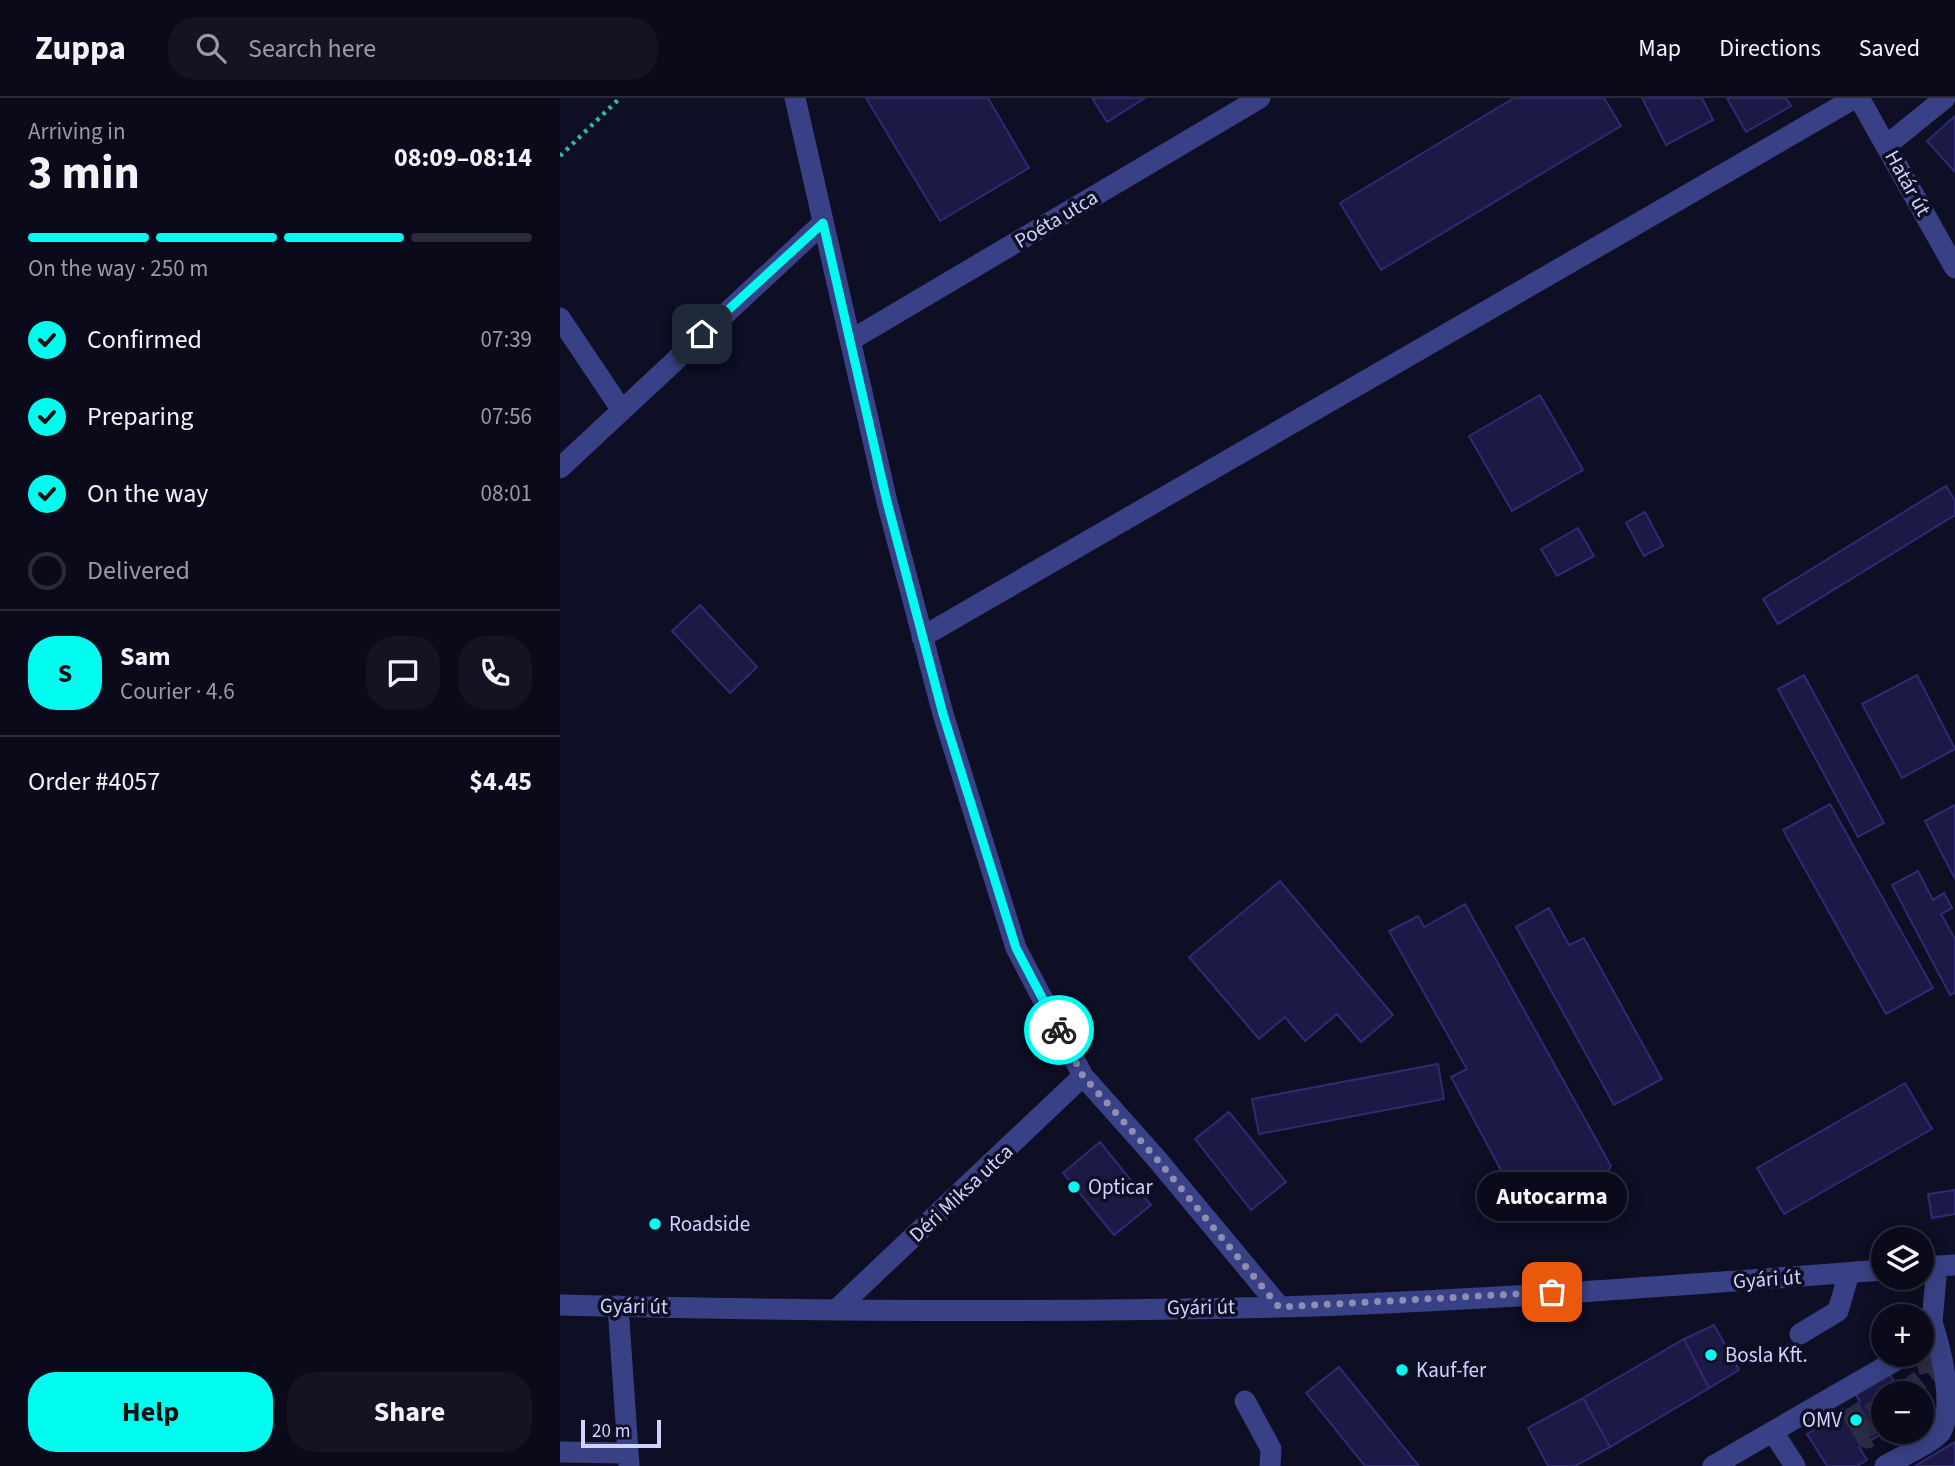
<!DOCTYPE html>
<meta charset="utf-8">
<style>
:root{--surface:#0a0a1b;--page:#131324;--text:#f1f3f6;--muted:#999aa3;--line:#2a2b3a;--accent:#00fcef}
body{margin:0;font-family:"Source Sans 3",sans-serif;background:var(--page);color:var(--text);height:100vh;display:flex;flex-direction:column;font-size:26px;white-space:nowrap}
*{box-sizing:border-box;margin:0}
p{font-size:23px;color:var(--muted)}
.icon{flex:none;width:38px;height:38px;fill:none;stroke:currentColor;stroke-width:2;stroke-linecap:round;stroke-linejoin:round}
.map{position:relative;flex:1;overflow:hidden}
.drawer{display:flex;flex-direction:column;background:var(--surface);width:560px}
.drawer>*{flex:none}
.tools{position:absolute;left:1311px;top:1129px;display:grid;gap:14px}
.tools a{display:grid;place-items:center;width:63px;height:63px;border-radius:50%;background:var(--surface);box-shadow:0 4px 18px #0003,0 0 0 2px var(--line);font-size:35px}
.scale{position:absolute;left:21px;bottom:18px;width:80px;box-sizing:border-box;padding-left:7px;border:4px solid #d1d3ff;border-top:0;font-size:19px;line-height:24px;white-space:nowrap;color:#d1d3ff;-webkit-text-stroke:5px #0e0e24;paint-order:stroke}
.pin{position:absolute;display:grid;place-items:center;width:60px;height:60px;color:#fff;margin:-30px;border-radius:14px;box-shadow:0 4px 10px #0006}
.courier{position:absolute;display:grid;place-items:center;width:70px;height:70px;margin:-35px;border:5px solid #00fcef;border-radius:50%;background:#fff;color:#222;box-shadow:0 2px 9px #0007}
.bubble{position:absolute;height:49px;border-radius:24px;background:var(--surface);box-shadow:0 4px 18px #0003,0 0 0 2px var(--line);font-size:23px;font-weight:700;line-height:49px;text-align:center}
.headline em{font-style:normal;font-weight:700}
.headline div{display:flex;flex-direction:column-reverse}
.headline{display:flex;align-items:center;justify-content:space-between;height:119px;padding:0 28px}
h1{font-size:46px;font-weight:700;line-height:52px}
.bar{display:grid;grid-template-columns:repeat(4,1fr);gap:10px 7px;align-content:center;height:84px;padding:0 28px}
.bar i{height:9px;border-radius:5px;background:var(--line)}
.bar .on{background:var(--accent)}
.bar p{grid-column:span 4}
.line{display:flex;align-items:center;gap:18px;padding:0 28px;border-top:2px solid var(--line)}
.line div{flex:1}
.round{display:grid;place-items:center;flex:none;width:74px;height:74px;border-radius:28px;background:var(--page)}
ol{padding:0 28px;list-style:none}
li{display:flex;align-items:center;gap:21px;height:77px}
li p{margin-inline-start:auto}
li .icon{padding:7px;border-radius:50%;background:var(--accent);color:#111;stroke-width:4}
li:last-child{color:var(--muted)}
li i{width:38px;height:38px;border:4px solid var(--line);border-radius:50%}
.button{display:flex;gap:14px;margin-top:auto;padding:14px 28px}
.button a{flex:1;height:80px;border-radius:28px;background:var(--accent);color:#111;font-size:28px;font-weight:700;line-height:80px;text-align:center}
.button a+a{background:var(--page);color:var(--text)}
header{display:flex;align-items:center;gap:42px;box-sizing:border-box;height:98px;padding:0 35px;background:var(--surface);border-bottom:2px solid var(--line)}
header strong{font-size:33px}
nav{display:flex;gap:38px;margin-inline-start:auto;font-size:24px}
.search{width:490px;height:63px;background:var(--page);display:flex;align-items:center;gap:18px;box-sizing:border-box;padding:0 24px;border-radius:28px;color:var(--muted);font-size:26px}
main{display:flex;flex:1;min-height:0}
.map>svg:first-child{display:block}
.building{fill:#1c1946;stroke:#2e2b72;stroke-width:2}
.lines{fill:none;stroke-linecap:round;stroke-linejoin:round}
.minor-tunnel{stroke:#2b2c45;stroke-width:21;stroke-dasharray:21 10;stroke-linecap:butt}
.path{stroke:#2cb89a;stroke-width:4.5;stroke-dasharray:3.5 5;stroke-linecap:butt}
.minor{stroke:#384185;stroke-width:21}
.done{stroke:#8d8eb2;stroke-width:7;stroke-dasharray:0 12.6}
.route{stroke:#00fcef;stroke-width:9}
.poi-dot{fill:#00fcef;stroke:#0e0e24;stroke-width:2.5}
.labels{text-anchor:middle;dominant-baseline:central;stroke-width:7;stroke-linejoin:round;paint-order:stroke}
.street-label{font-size:21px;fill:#d1d3ff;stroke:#0e0e24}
.poi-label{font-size:21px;fill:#d1d3ff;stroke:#0e0e24;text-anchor:start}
</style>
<header>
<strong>Zuppa</strong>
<div class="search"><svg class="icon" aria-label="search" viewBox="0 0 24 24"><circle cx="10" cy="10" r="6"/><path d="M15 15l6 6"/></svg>Search here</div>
<nav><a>Map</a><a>Directions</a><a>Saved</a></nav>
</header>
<main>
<section class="drawer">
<div class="headline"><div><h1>3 min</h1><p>Arriving in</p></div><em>08:09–08:14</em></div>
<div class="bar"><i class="on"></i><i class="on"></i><i class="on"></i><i></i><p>On the way · 250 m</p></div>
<ol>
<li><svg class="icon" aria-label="check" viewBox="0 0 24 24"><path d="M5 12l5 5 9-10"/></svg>Confirmed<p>07:39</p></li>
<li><svg class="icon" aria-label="check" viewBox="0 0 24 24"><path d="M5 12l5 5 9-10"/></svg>Preparing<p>07:56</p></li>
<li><svg class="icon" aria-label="check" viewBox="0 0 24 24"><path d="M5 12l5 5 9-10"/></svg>On the way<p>08:01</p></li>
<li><i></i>Delivered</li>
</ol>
<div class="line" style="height:126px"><b class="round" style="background:var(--accent);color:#111">S</b><div><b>Sam</b><p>Courier · 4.6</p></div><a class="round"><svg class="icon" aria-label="chat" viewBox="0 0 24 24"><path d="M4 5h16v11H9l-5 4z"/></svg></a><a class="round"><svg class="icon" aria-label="phone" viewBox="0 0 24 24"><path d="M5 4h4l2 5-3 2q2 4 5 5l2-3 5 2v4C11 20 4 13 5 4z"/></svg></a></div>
<div class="line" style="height:91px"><div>Order #4057</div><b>$4.45</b></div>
<div class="button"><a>Help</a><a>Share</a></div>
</section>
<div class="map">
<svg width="1395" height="1368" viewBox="0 0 1395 1368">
<rect width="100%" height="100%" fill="#0e0e24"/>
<path class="building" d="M306,0H428L469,70L380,123Z
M532,0H585L547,24Z
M954,0H1044L1061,28L821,172L780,105Z
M1082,0H1142L1153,22L1106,47Z
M1167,0H1226L1231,8L1186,34Z
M1395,18V74L1367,43Z
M980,297L1023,372L952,413L909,338Z
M1386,388L1395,403V417L1218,526L1203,501Z
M1085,414L1103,448L1084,458L1066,425Z
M1018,430L1034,458L997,478L981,451Z
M140,507L197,569L170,595L112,533Z
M1244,577L1324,725L1298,739L1218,591Z
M1357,577L1395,651L1342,680L1302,606Z
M1270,706L1373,890L1326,916L1223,732Z
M1395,707V781L1365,723Z
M1358,773L1373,802L1384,795L1392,810L1381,816L1395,841V895L1390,897L1332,787Z
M720,783L833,917L801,944L777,916L745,943L725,919L699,941L629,859Z
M905,806L1051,1068L1029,1099L1006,1112L965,1117L891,979L907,971L829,833L858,818L864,829Z
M989,810L1009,847L1024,840L1102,981L1054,1007L956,829Z
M878,966L884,1001L699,1036L692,1001Z
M1345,985L1372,1031L1224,1116L1197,1070Z
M669,1014L726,1084L691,1112L635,1041Z
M540,1044L591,1107L554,1137L503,1075Z
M1395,1092V1116L1372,1120L1368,1096Z
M1154,1227L1179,1272L1149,1290L1124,1241Z
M1124,1241L1149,1290L1050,1349L1023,1300Z
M779,1269L859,1368H805L746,1295Z
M1329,1275L1341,1295H1323V1334H1337L1323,1342L1320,1337L1299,1349L1307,1362L1297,1368H1267L1247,1336L1300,1304L1295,1295Z
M1023,1300L1050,1349L1015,1368H988L968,1330Z
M1395,1344V1368H1355Z"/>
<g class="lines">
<path class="minor-tunnel" d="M1344,1295L1370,1274L1362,1246
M1289,1310L1298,1324L1323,1308
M1298,1324L1307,1340L1323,1331"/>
<path class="path" d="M0,58L60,0"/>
<path class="minor" d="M235,0L327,404L383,616L456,850L523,978L596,1060L719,1208
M1299,0L1395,170
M1327,47L1385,0
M0,220L61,311
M291,242L700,0
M0,370L263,125
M362,539L1295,0
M1362,1169L1395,1167
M0,1207C239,1213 480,1215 719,1209C920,1203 1122,1187 1323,1172
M58,1208L69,1368
M278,1210L523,978
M1240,1236L1278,1213L1289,1175
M1362,1246L1372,1224L1377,1168
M685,1303L711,1351L710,1368
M1213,1334L1235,1368
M0,1354L67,1355
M1153,1368L1347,1256
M1325,1368C1341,1358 1368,1348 1381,1334C1395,1307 1381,1252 1372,1224"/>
</g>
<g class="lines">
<path class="done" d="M499,932L523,978L596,1060L719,1209L992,1194"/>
<path class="route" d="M142,236L263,125L327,404L383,616L456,850L499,932"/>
</g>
<g class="poi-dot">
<circle cx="514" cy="1089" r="7"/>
<circle cx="95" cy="1126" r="7"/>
<circle cx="1151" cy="1257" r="7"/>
<circle cx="842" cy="1272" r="7"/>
<circle cx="1296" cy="1322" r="7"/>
</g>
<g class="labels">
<g class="street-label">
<text transform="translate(1348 85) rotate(61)">Határ út</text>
<text transform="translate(496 121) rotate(-31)">Poéta utca</text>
<text transform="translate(401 1095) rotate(-43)">Déri Miksa utca</text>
<text transform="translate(1207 1181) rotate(-4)">Gyári út</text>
<text transform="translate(74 1208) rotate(1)">Gyári út</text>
<text transform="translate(641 1209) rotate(-1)">Gyári út</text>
</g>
<g class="poi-label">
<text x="528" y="1089">Opticar</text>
<text x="109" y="1126">Roadside</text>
<text x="1165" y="1257">Bosla Kft.</text>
<text x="856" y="1272">Kauf-fer</text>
<text x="1282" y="1322" text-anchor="end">OMV</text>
</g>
</g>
</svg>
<div class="tools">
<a><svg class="icon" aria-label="layers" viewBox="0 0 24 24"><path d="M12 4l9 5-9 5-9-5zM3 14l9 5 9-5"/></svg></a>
<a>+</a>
<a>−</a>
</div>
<div class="scale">20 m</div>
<div class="pin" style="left:992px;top:1194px;background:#ea580c"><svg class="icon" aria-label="bag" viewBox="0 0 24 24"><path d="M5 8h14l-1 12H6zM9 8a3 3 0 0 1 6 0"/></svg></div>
<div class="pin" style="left:142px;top:236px;background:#1f2937"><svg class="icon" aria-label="home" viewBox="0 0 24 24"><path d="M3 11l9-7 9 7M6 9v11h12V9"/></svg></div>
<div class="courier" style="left:499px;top:932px"><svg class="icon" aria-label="bike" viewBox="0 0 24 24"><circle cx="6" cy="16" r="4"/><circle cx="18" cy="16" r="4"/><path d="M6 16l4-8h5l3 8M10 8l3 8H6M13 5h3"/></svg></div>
<div class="bubble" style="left:917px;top:1074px;width:150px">Autocarma</div>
</div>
</main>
